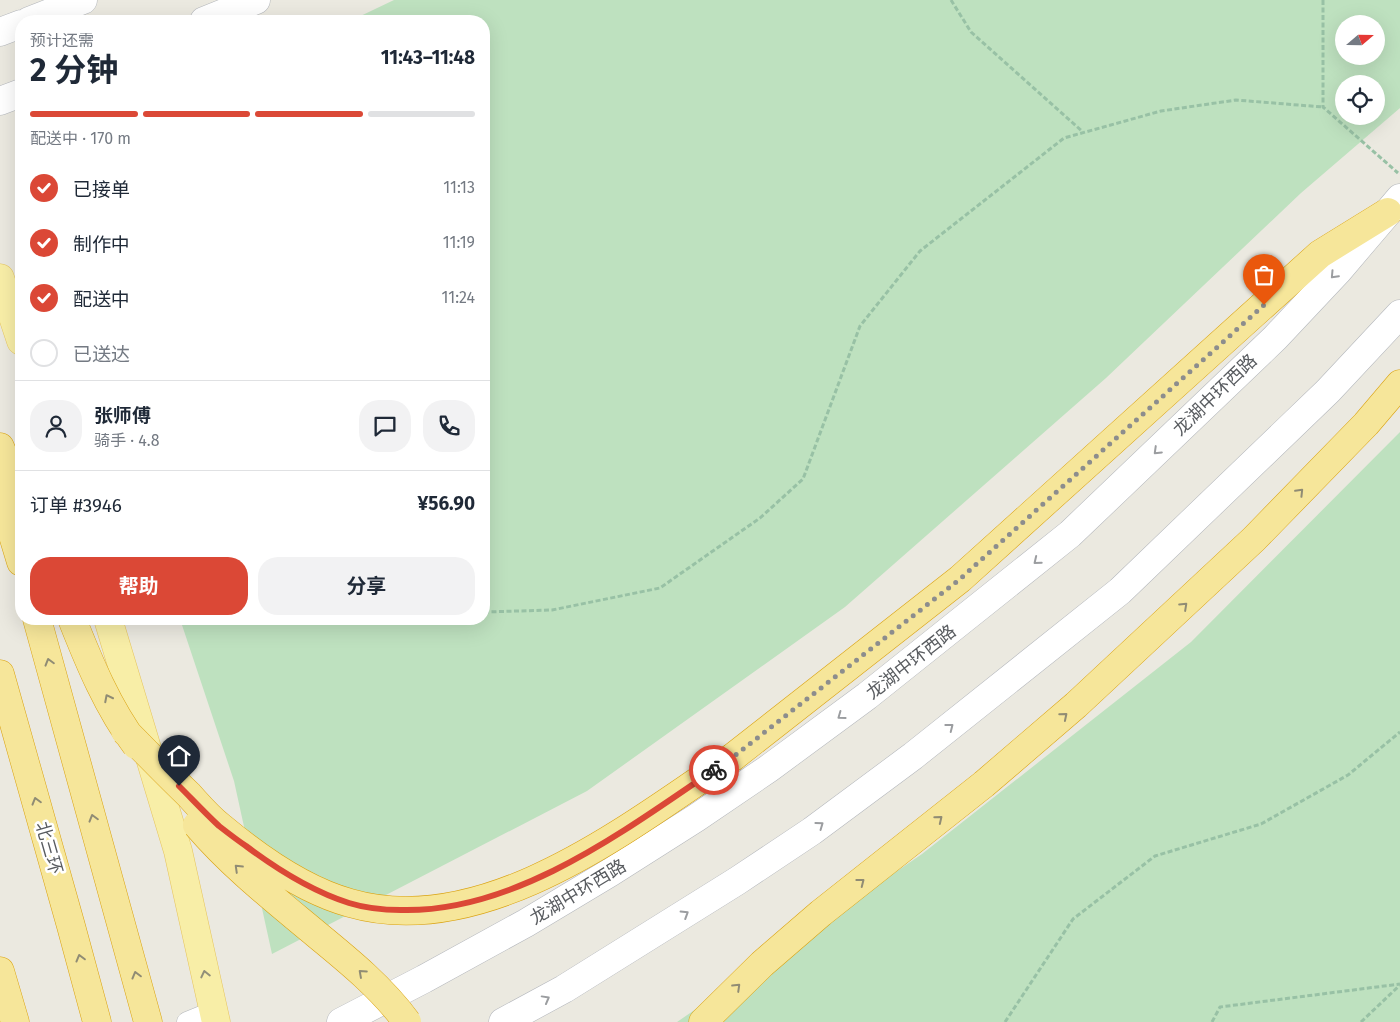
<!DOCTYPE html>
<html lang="zh">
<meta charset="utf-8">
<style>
:root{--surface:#fff;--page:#f2f2f3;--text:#1f2937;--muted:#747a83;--line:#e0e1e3;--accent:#db4836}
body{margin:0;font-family:"Fira Sans","Noto Sans SC",sans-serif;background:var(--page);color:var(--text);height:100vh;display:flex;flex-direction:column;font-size:19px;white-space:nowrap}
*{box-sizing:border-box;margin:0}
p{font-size:16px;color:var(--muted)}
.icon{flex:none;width:28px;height:28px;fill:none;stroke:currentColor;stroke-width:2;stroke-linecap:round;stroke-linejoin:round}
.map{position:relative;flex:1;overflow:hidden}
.drawer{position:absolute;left:15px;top:15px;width:475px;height:610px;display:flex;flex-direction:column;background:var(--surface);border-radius:20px;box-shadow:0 5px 20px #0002}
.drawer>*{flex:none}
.needle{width:32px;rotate:70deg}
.tools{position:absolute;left:1335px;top:15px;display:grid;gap:10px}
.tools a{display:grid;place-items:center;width:50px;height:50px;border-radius:50%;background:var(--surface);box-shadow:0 5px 20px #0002;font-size:25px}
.pin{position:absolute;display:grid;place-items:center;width:42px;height:42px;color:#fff;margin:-51px -21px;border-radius:50% 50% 50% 0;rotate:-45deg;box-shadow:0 0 5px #0007}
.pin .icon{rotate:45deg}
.courier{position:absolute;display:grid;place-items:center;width:50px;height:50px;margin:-25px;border:4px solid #db4836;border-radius:50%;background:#fff;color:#222;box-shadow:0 1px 6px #0007}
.summary em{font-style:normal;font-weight:700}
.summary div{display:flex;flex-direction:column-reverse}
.summary{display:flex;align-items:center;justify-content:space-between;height:85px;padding:0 15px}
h1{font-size:32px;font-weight:700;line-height:38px}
.bar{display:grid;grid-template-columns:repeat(4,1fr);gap:8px 5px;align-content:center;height:60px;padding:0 15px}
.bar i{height:6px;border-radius:4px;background:var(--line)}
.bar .selected{background:var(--accent)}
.bar p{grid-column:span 4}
.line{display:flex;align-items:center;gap:12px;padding:0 15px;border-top:1px solid var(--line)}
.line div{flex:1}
.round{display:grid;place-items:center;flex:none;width:52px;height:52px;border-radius:20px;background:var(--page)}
ol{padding:0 15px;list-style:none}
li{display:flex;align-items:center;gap:15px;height:55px}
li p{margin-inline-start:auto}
li .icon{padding:5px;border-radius:50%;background:var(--accent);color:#fff;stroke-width:4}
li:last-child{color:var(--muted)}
li i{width:28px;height:28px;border:2px solid var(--line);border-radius:50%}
.button{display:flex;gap:10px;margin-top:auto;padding:10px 15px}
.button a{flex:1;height:58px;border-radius:20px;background:var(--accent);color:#fff;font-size:20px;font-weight:700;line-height:58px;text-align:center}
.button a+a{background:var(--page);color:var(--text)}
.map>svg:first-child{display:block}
.green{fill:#bee1bf;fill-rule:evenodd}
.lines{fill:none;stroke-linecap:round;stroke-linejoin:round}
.minor-casing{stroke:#b3b6ba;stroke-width:21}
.secondary-casing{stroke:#b4b7bc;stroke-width:29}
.primary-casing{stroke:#e6c45e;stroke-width:29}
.trunk-casing{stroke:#daa210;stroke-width:29}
.path{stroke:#98c1a5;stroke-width:3;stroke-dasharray:5 2.5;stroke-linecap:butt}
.minor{stroke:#fff;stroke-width:20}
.secondary{stroke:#fff;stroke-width:28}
.primary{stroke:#f8eea7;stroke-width:28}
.trunk{stroke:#f6e69a;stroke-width:28}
.trunk-bridge-casing{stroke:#daa210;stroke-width:29;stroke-linecap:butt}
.trunk-bridge{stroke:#f6e69a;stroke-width:28}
.oneway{stroke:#9b9da0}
.oneway2{stroke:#908c74}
.oneway3{stroke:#918f79}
.done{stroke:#8c8d8d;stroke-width:5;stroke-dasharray:0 9}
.route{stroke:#db4836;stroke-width:6}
.labels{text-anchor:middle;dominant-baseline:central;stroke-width:5;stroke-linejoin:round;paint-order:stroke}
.street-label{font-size:18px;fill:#595c60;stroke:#fff}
</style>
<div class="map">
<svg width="1400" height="1022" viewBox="0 0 1400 1022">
<rect width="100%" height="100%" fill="#ebe9e0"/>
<path class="green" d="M394,0H1400V108L1301,193L1106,378L845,607L587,791L272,954L234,781L180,619H484V21H350ZM1344,24H1376V56H1344ZM1344,84H1376V116H1344Z
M1400,432V1022H677L922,854L1191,642Z"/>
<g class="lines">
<defs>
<path id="minor" d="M187,1022L214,1011"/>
<path id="secondary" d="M29,21L83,0
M204,21L256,0
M0,32L21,24
M0,101L21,93
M341,1022L424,979L526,923L611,872L696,818L768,769L867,696L1070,534L1275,338L1338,271L1400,198
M503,1022L564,989L737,881L812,831L913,756L1120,591L1328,391L1400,314"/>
<path id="primary" d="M0,278L21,341
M108,619L178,851L216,1022"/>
<path id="trunk" d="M0,447L21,496
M0,493L21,562
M37,619L148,1022
M0,674L71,926L97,1022
M733,757L960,579L1320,254L1388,212
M0,971L15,1022
M703,1022L762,964L821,913L984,784L1076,705L1254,539L1366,424L1400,384"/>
</defs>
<use href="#minor" class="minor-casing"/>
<use href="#secondary" class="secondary-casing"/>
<use href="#primary" class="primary-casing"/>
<use href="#trunk" class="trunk-casing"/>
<path class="path" d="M951,0L971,32L1083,132
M1323,0V107L1398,173
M484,612L552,610L660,588L760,518L803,479L860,326L920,251L1064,138L1161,111L1236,100L1323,107
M1005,1022L1073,919L1155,856L1261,824L1348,775L1400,732
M1212,1022L1220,1007L1400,984
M1361,1022L1400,985"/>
<use href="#minor" class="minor"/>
<use href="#secondary" class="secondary"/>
<use href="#primary" class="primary"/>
<use href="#trunk" class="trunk"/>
<defs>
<path id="trunk-bridge" d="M72,619C89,662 108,708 136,745
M125,731C146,752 167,774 189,795C199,806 209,818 221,827C258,858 303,890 350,903C484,942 629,827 733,757
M197,825C232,866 274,899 316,934C349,961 382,988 407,1022"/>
</defs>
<use href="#trunk-bridge" class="trunk-bridge-casing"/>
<use href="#trunk-bridge" class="trunk-bridge"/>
</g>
<defs><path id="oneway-chevron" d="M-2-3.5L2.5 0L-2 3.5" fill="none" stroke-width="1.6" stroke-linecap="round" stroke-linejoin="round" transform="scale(1.25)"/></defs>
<g class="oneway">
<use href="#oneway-chevron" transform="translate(1334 275) rotate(133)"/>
<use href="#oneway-chevron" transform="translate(1157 451) rotate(136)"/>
<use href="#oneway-chevron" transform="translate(1037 561) rotate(141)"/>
<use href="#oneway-chevron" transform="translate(841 716) rotate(144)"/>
<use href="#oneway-chevron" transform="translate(950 727) rotate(-38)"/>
<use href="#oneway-chevron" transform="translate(820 825) rotate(-36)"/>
<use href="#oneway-chevron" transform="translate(685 914) rotate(-32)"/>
<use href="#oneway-chevron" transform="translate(546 999) rotate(-29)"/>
</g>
<g class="oneway2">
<use href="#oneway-chevron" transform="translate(1300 492) rotate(-46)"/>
<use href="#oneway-chevron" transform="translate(1184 606) rotate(-43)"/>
<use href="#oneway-chevron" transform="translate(49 662) rotate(-106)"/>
<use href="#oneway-chevron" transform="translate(108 698) rotate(-117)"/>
<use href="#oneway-chevron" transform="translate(1064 716) rotate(-40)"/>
<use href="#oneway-chevron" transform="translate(36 801) rotate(-106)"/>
<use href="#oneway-chevron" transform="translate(93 818) rotate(-106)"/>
<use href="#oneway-chevron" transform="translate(939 819) rotate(-39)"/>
<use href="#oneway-chevron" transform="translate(238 868) rotate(-136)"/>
<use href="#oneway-chevron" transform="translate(861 882) rotate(-38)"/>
<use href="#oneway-chevron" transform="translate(80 958) rotate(-105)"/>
<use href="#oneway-chevron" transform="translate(362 973) rotate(-138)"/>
<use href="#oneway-chevron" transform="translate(136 975) rotate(-105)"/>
<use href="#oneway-chevron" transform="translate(737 987) rotate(-44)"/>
</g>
<use class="oneway3" href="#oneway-chevron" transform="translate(205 974) rotate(-103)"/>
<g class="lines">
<path class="done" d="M714,770L733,757L960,579L1264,305"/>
<path class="route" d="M179,786C192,799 205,813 219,826C228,833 237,840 246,846C278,870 311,891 349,903C365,908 384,910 401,910C515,913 624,831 714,770"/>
</g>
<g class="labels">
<g class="street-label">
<text transform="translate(1215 395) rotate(-44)">龙湖中环西路</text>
<text transform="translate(911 662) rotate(-38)">龙湖中环西路</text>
<text transform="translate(49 848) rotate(74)">北三环</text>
<text transform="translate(578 892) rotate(-31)">龙湖中环西路</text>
</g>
</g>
</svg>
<div class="tools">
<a><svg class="needle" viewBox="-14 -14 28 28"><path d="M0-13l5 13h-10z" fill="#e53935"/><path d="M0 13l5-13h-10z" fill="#747a83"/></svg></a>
<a><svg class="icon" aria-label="locate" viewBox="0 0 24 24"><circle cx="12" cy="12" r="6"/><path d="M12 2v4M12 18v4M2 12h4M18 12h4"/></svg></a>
</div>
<div class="pin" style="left:1264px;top:305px;background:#ea580c"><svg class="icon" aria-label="bag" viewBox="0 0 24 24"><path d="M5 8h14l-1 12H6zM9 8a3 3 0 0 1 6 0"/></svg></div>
<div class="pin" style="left:179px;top:786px;background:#1f2937"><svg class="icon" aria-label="home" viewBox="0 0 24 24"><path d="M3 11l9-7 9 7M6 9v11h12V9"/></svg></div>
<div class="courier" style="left:714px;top:770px"><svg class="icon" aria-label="bike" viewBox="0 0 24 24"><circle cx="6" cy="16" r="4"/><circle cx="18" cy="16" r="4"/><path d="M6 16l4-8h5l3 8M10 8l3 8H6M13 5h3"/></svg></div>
<section class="drawer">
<div class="summary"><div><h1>2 分钟</h1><p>预计还需</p></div><em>11:43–11:48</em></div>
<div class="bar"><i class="selected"></i><i class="selected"></i><i class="selected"></i><i></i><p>配送中 · 170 m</p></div>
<ol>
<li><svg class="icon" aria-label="check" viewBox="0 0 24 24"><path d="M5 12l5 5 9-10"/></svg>已接单<p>11:13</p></li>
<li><svg class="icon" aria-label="check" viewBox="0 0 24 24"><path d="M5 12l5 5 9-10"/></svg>制作中<p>11:19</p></li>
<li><svg class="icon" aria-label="check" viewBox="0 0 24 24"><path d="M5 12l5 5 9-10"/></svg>配送中<p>11:24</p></li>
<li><i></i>已送达</li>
</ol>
<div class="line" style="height:90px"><a class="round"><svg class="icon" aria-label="person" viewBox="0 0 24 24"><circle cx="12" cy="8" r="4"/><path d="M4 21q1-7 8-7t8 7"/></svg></a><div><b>张师傅</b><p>骑手 · 4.8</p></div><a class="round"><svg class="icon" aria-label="chat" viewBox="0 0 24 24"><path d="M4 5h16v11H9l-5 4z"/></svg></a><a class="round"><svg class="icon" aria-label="phone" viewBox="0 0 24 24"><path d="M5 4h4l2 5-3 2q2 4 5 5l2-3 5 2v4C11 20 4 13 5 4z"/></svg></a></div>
<div class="line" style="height:65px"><div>订单 #3946</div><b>¥56.90</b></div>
<div class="button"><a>帮助</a><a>分享</a></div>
</section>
</div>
